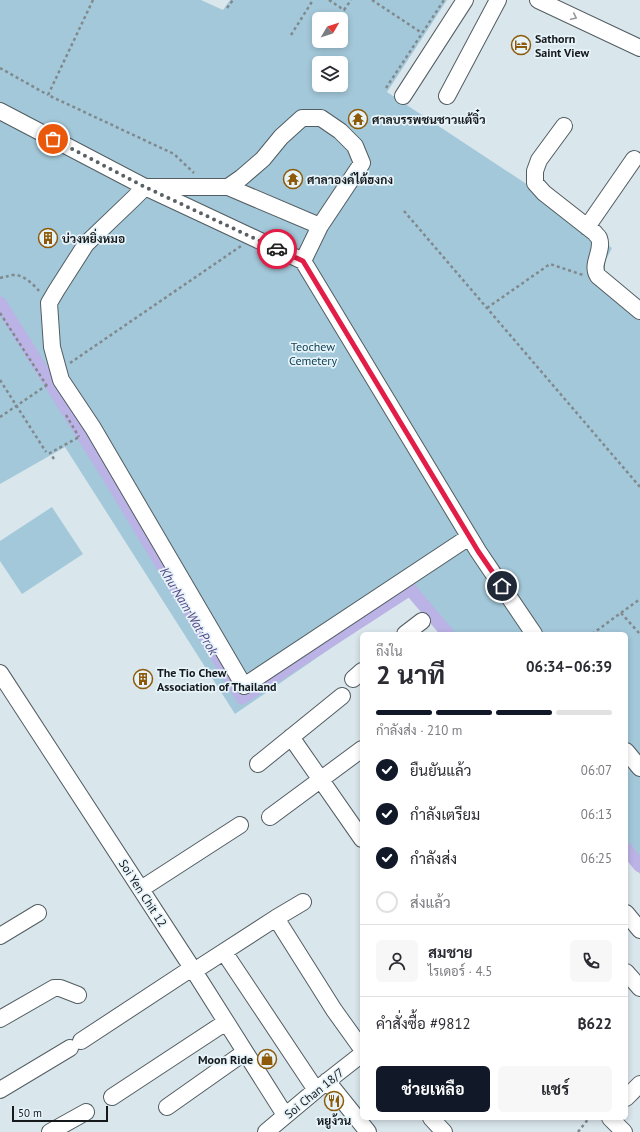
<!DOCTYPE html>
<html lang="th">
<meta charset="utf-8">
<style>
:root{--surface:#fff;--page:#f7f7f7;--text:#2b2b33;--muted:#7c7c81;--line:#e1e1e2;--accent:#111827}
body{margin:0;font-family:"PT Sans",Sarabun,sans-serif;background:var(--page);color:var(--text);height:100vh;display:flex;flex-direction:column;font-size:15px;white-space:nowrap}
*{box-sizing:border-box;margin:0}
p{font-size:13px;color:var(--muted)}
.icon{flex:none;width:22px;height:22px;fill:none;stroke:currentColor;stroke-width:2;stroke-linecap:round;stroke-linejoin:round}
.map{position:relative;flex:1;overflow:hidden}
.side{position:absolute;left:360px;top:632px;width:268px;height:488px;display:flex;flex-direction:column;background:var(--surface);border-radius:6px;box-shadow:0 2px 6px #0003}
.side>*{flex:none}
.needle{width:26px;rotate:51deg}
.controls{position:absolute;left:312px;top:12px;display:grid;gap:8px}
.controls a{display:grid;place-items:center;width:36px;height:36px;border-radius:6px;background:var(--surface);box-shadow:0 2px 6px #0003;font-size:20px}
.scale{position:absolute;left:12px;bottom:10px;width:96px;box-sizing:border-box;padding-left:4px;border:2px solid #15191c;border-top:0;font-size:11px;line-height:14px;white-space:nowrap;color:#15191c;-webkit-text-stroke:3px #e6f3f9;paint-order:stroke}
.pin{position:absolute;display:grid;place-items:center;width:34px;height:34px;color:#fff;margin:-17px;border:2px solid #fff;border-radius:50%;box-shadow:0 1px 4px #0007}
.courier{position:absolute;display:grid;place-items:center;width:40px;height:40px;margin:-20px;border:3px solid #e11d48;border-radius:50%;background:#fff;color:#222;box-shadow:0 1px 5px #0007}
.head em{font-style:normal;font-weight:700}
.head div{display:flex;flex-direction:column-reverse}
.head{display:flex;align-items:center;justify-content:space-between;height:68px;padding:0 16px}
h1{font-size:26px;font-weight:700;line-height:30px}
.bar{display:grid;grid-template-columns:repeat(4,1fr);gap:6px 4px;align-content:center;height:48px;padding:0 16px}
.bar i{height:5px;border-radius:3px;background:var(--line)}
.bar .active{background:var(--accent)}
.bar p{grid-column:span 4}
.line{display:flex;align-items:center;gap:10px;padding:0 16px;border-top:1px solid var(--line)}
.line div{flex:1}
.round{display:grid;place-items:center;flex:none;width:42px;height:42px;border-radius:6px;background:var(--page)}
ol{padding:0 16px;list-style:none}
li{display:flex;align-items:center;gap:12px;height:44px}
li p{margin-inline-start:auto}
li .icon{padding:4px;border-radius:50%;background:var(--accent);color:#fff;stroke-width:4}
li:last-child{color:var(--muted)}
li i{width:22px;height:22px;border:2px solid var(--line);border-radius:50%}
.cta{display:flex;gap:8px;margin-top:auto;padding:8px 16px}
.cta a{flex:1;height:46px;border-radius:6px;background:var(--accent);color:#fff;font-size:16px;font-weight:700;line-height:46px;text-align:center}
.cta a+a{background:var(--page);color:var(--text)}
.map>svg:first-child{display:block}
.green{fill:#a3c8d9;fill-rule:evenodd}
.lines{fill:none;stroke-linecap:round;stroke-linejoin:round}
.canal{stroke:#bbb2e5;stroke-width:13}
.minor-casing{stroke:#525d62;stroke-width:18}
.path{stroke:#80898e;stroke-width:2.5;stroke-dasharray:3 3;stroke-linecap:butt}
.minor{stroke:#fff;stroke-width:16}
.oneway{stroke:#969899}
.done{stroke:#5a6165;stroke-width:4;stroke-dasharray:0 7.2}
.route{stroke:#e11d48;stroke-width:5}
.labels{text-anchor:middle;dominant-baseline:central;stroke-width:3.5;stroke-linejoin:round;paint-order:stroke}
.poi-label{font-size:12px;font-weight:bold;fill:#15191c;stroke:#e6f3f9;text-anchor:start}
.park-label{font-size:12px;fill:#104256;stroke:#e6f3f9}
.street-label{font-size:12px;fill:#15191c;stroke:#e6f3f9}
.water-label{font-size:13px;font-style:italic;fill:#544685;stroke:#e6f3f9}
</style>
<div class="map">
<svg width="640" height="1132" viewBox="0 0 640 1132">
<rect width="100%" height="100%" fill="#d9e6ec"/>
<path class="green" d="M0,0H201L223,10L230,0H447L387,92L537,191L612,248L596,279L640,317V874L626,857V634H441L408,595L235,714L65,447L0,484ZM319,19H341V41H319ZM319,63H341V85H319Z
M52,507L83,554L22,594L0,561V541Z"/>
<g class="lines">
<path class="canal" d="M0,303L112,482L242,698L410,589L448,634
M626,849L640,866"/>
<defs>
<path id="minor" d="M538,0L640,48
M403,96L465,0
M447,96L498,0
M0,111L145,187L303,261L478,551L534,634
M564,126L539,160L535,171V183L544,193L595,233C596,235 598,236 599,238C604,251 590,264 598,276L640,311
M228,187L320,226
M587,227L634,159
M303,261L320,226L362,163L355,146L340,131L321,118H302L281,137L263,159L241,178L228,187H145L134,198L86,244L56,291L49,303L52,347L61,380L93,428L244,686L469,537
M405,634L422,621
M0,673L194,971L285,1115
M353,679L362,671
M291,737L362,839
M626,751L640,768
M258,764L342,696
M270,817L362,749
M141,889L240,825
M626,913L640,930
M276,918L334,1010L362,1049
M0,936L38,913
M224,952L316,1090
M194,971L276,918L303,902
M626,972L640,988
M0,1019L54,988H60L78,995
M81,1041L192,968
M327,1081L368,1132
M0,1090L70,1048
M112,1097L226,1022
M626,1098L640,1084
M167,1107L245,1052
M431,1118L444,1132
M610,1118L624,1132
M50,1132L86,1112
M266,1132L316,1090L362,1054"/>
</defs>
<use href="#minor" class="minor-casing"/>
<path class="path" d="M93,0L48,95L174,154L194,173
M329,0L344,10L351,0
M372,0L422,33
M227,8L233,0
M291,35L313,0
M0,68L48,95
M386,88L444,0
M404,211L640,487
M0,278C5,277 8,276 13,275C23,274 33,284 39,291
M487,308L550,264L583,275
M0,313L47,386
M70,363L241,246
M0,380L46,452
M66,415L79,437
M0,417L47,385
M54,459L50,453L79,437
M621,613L640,634
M592,634L640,599
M578,1132L589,1118"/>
<use href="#minor" class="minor"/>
</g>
<defs><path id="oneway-chevron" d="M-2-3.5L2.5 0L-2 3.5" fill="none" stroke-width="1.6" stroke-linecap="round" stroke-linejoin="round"/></defs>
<use class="oneway" href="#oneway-chevron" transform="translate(574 17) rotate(25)"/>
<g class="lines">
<path class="done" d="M53,139L145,187L277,249"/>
<path class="route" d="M277,249L303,261L478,551L502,586"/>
</g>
<defs>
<symbol id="hotel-ring" viewBox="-11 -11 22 22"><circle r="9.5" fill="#e6f3f9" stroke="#8e5a09" stroke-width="1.5"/><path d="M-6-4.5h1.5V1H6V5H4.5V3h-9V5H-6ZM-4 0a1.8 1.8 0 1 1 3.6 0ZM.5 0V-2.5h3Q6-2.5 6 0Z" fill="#8e5a09"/></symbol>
<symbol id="temple-ring" viewBox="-11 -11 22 22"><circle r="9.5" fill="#e6f3f9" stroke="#8e5a09" stroke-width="1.5"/><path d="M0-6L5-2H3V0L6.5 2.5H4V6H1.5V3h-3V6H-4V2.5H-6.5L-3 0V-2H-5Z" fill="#8e5a09"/></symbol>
<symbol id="building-ring" viewBox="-11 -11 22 22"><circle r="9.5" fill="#e6f3f9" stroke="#8e5a09" stroke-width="1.5"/><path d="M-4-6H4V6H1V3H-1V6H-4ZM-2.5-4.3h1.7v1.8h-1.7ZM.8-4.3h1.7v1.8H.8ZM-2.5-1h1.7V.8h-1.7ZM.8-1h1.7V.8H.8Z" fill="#8e5a09"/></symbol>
<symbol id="shop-ring" viewBox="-11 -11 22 22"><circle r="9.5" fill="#e6f3f9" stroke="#8e5a09" stroke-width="1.5"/><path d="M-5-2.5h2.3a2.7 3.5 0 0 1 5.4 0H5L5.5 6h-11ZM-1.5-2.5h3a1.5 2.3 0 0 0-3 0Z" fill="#8e5a09"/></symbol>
<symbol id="restaurant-ring" viewBox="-11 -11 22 22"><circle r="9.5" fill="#e6f3f9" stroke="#8e5a09" stroke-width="1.5"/><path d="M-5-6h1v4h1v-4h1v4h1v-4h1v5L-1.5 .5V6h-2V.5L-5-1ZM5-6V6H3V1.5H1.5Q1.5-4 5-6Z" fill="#8e5a09"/></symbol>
</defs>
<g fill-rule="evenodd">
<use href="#hotel-ring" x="510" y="34" width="22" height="22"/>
<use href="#temple-ring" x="347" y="108" width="22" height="22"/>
<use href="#temple-ring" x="282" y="168" width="22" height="22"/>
<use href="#building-ring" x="37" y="227" width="22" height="22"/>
<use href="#building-ring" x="132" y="668" width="22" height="22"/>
<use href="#shop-ring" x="256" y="1048" width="22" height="22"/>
<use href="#restaurant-ring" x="323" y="1090" width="22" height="22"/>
</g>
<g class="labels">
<g class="poi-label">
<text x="535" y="38">Sathorn<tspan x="535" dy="14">Saint View</tspan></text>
<text x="372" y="119">ศาลบรรพชนชาวแต้จิ๋ว</text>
<text x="307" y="179">ศาลาองค์ไต้ฮงกง</text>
<text x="62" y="238">บ่วงหยิ่งหมอ</text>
<text x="157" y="672">The Tio Chew<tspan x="157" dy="14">Association of Thailand</tspan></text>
<text x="253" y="1059" text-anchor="end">Moon Ride</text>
<text x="334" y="1120" text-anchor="middle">หยูง้วน</text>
</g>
<g class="park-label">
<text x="313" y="346">Teochew<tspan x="313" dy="14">Cemetery</tspan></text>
</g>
<g class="street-label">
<text transform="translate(143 893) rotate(57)">Soi Yen Chit 12</text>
<text transform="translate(314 1093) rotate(-39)">Soi Chan 18/7</text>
</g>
<g class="water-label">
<text transform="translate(189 611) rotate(59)">Khu Nam Wat Prok</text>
</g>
</g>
</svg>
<div class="controls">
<a><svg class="needle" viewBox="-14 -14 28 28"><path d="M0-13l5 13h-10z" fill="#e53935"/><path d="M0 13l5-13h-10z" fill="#7c7c81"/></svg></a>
<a><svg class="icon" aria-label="layers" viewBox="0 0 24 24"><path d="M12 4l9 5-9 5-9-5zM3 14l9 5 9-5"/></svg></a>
</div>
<div class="scale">50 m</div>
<div class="pin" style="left:53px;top:139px;background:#ea580c"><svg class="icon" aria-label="bag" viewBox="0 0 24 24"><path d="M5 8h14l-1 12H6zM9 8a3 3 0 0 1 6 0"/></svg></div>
<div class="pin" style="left:502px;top:586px;background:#1f2937"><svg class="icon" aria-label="home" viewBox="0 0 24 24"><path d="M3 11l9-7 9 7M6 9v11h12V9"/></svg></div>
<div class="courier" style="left:277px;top:249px"><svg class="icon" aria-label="car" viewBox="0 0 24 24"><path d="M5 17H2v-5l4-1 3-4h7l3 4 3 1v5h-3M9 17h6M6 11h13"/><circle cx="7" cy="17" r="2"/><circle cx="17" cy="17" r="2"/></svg></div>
<section class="side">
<div class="head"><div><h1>2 นาที</h1><p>ถึงใน</p></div><em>06:34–06:39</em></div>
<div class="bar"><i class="active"></i><i class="active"></i><i class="active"></i><i></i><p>กำลังส่ง · 210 m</p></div>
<ol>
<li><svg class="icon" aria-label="check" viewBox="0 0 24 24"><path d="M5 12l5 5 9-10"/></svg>ยืนยันแล้ว<p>06:07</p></li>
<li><svg class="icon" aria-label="check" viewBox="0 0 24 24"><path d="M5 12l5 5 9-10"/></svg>กำลังเตรียม<p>06:13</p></li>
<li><svg class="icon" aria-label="check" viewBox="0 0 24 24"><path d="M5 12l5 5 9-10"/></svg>กำลังส่ง<p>06:25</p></li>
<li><i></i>ส่งแล้ว</li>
</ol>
<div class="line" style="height:72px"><a class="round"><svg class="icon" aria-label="person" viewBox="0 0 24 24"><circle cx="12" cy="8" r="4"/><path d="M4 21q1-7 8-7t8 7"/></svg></a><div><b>สมชาย</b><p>ไรเดอร์ · 4.5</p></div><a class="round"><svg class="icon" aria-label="phone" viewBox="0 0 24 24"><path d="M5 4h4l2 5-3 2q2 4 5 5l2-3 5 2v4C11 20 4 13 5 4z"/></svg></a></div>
<div class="line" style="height:52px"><div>คำสั่งซื้อ #9812</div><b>฿622</b></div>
<div class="cta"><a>ช่วยเหลือ</a><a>แชร์</a></div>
</section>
</div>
